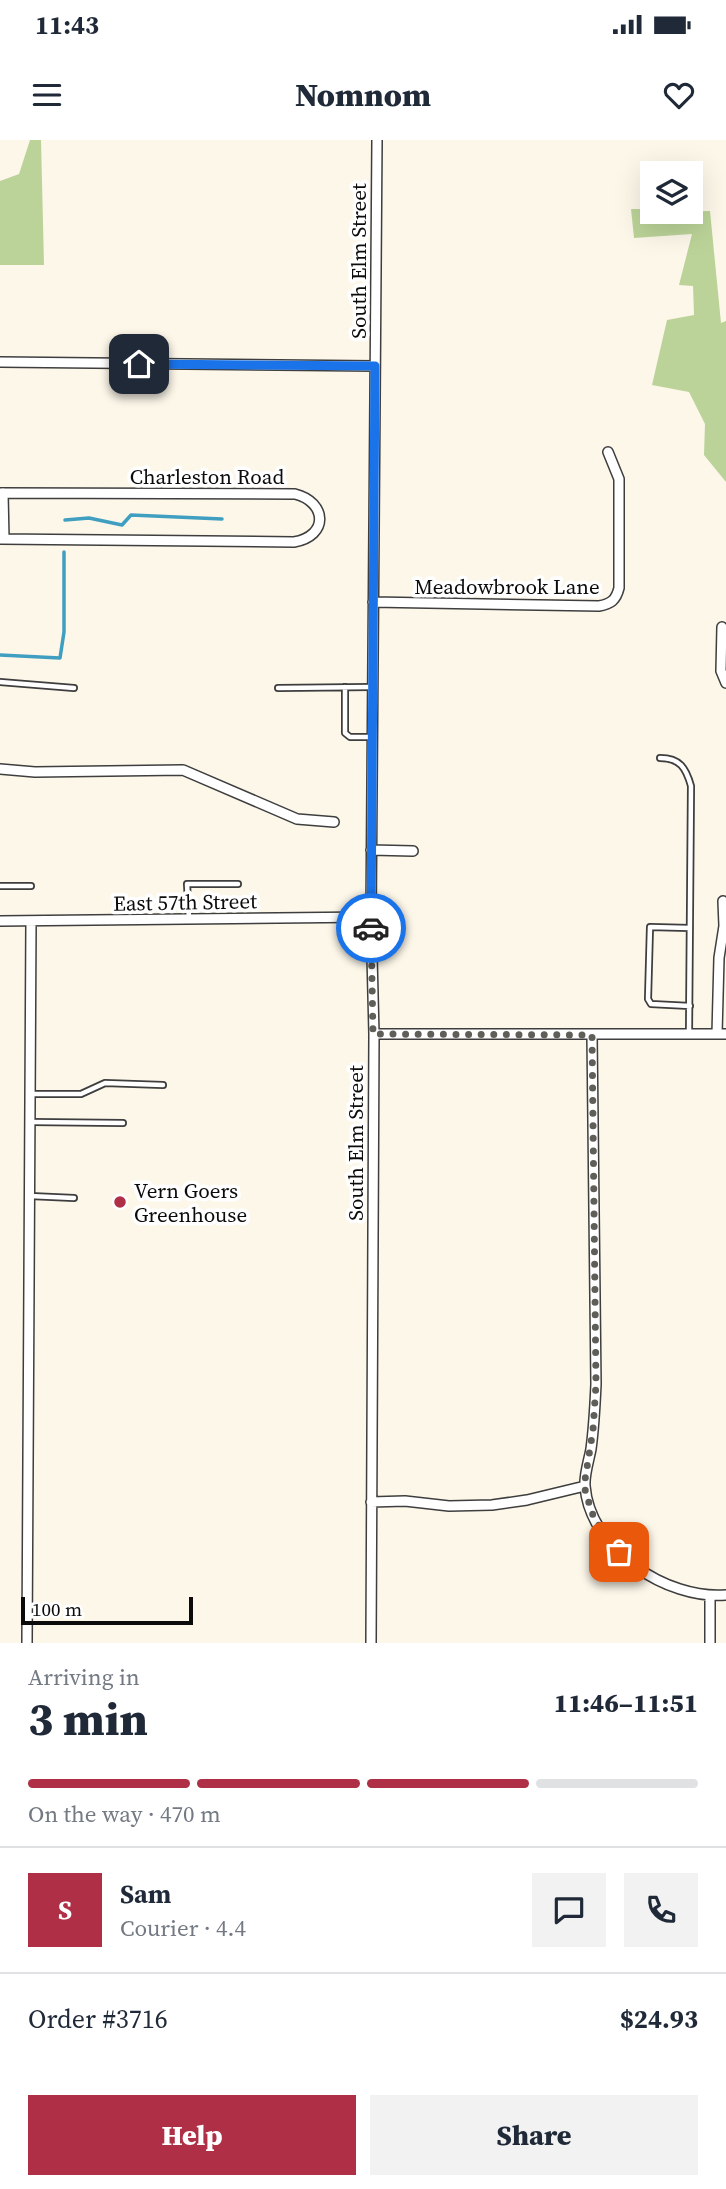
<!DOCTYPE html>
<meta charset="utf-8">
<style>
:root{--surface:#fff;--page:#f2f2f3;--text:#1f2937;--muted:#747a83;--line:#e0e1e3;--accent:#ae2f46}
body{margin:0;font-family:"Source Serif 4",serif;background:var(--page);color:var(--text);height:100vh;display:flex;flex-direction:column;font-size:26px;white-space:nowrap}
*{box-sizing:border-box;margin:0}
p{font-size:23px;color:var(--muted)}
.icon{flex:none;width:38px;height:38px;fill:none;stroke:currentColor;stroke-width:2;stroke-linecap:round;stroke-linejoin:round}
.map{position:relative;height:1503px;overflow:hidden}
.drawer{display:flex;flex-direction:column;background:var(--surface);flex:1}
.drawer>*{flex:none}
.controls{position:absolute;left:640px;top:21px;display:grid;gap:14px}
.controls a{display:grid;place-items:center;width:63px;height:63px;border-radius:0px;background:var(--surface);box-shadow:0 7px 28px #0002;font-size:35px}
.scale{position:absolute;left:21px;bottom:18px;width:172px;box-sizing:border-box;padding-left:7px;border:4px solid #0b0b0b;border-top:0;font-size:19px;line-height:24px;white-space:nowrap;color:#0b0b0b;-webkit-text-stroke:5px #fff;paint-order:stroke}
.pin{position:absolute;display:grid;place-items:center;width:60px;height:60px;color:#fff;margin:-30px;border-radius:14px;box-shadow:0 4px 10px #0006}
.courier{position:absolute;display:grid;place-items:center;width:70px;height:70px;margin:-35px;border:5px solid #1a73e8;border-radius:50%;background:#fff;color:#222;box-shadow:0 2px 9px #0007}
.summary em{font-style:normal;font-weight:800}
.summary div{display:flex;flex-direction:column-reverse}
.summary{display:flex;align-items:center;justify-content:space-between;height:119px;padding:0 28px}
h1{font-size:46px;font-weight:800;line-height:52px}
.bar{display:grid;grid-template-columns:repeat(4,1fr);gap:10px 7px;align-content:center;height:84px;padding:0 28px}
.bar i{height:9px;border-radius:5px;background:var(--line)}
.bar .selected{background:var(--accent)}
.bar p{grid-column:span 4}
.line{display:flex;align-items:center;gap:18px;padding:0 28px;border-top:2px solid var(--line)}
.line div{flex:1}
.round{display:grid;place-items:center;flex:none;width:74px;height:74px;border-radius:0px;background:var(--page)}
.button{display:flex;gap:14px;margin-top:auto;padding:14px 28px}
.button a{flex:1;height:80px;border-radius:0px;background:var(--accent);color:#fff;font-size:28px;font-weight:800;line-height:80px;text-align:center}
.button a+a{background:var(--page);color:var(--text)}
.status{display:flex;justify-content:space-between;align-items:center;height:49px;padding:0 35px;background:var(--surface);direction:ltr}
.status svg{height:19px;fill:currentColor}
header{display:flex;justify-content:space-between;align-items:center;height:91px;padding:0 28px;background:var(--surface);font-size:32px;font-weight:800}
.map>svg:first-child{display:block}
.forest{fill:#bbd398}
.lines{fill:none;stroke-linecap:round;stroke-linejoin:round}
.stream{stroke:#409fc1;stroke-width:3.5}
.lane-casing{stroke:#3e3e3e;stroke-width:8}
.street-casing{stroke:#3e3e3e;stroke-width:12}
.lane{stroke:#fff;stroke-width:4.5}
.street{stroke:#fff;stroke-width:9}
.done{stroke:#605e59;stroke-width:7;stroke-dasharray:0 12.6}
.route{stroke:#1a73e8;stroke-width:9}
.poi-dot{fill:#ae2f46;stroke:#fff;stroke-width:2.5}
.labels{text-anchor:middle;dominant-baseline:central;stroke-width:7;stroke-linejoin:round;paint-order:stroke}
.street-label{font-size:21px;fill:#0b0b0b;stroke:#fff}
.poi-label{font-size:21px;fill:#0b0b0b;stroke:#fff;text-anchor:start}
</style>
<div class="status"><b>11:43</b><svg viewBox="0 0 49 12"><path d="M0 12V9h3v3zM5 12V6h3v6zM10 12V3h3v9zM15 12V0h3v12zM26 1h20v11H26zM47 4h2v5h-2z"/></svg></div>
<header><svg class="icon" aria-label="menu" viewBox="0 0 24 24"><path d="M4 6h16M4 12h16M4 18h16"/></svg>Nomnom<svg class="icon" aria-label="heart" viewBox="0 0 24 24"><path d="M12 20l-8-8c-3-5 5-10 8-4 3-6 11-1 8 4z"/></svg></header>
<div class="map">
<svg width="726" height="1503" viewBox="0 0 726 1503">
<rect width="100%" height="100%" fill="#fdf7ea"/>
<path class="forest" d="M30,0H41L44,125H0V41L19,34Z
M631,69H653V72L710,71L721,183L726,181V342L704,315L705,284L689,252L652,245L667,180L694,175L693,146L679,145L692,94L634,98Z"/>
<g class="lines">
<path class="stream" d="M65,380L89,378L122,385L131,375L222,379
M0,515L60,518L64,492V412"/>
<defs>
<path id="lane" d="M0,542L74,548
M345,547V593L350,597H371
M278,548L371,547
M660,618C680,618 686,628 691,646L689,893
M0,746H31
M189,778L187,744H238
M690,866L651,864L648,859L650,787L690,788
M31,954H81L105,943L163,945
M31,982L123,983
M30,1056L74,1058"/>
<path id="street" d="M0,222L375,226
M0,353L295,354C327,362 329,396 294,402L0,399
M3,353L4,399
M373,462L599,466C611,464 616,460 619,448V339L608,312
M722,487L721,531L726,543
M0,629L35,632L183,630L297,679L334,682
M371,710L413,711
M0,781L371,777
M374,894H726
M717,894L719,818L724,786L723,761
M592,895L596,1244C595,1266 594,1287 591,1309C589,1320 584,1335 585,1346C590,1410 667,1460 726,1455
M371,1362L405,1361L449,1366L492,1365L527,1360L585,1346
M710,1456V1503
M27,1503L31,781
M371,1503L374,894L371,777L377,0"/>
</defs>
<use href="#lane" class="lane-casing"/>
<use href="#street" class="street-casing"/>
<use href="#lane" class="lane"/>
<use href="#street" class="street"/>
</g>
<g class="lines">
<path class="done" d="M371,788L373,894L592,895L596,1244L593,1290L584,1346L592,1373L608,1401L619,1412"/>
<path class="route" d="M139,224L375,226L371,788"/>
</g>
<circle class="poi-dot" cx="120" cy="1062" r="7"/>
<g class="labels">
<g class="street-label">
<text transform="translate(358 121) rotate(-90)">South Elm Street</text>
<text x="207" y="336">Charleston Road</text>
<text x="507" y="446">Meadowbrook Lane</text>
<text transform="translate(185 762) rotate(-1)">East 57th Street</text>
<text transform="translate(355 1003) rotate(-90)">South Elm Street</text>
</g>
<g class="poi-label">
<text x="134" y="1050">Vern Goers<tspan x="134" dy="24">Greenhouse</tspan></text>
</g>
</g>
</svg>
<div class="controls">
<a><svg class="icon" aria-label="layers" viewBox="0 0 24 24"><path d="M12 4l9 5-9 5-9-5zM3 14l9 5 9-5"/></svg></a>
</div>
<div class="scale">100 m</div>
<div class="pin" style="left:619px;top:1412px;background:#ea580c"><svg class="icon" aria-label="bag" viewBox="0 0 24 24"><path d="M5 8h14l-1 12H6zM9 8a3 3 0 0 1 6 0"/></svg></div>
<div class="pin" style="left:139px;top:224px;background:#1f2937"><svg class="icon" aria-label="home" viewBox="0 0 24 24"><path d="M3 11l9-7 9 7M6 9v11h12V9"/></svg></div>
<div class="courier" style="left:371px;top:788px"><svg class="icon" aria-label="car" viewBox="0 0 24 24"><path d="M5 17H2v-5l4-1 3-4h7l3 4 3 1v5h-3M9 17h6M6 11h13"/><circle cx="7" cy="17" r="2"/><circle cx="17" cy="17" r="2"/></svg></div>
</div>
<section class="drawer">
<div class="summary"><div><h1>3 min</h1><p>Arriving in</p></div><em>11:46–11:51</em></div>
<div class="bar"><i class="selected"></i><i class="selected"></i><i class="selected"></i><i></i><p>On the way · 470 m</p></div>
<div class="line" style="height:126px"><b class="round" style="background:var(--accent);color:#fff">S</b><div><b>Sam</b><p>Courier · 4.4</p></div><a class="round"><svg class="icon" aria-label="chat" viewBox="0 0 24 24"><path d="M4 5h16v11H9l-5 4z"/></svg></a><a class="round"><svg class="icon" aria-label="phone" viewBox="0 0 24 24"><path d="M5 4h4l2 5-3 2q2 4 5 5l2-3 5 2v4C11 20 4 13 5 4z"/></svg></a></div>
<div class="line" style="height:91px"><div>Order #3716</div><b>$24.93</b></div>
<div class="button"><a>Help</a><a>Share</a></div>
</section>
